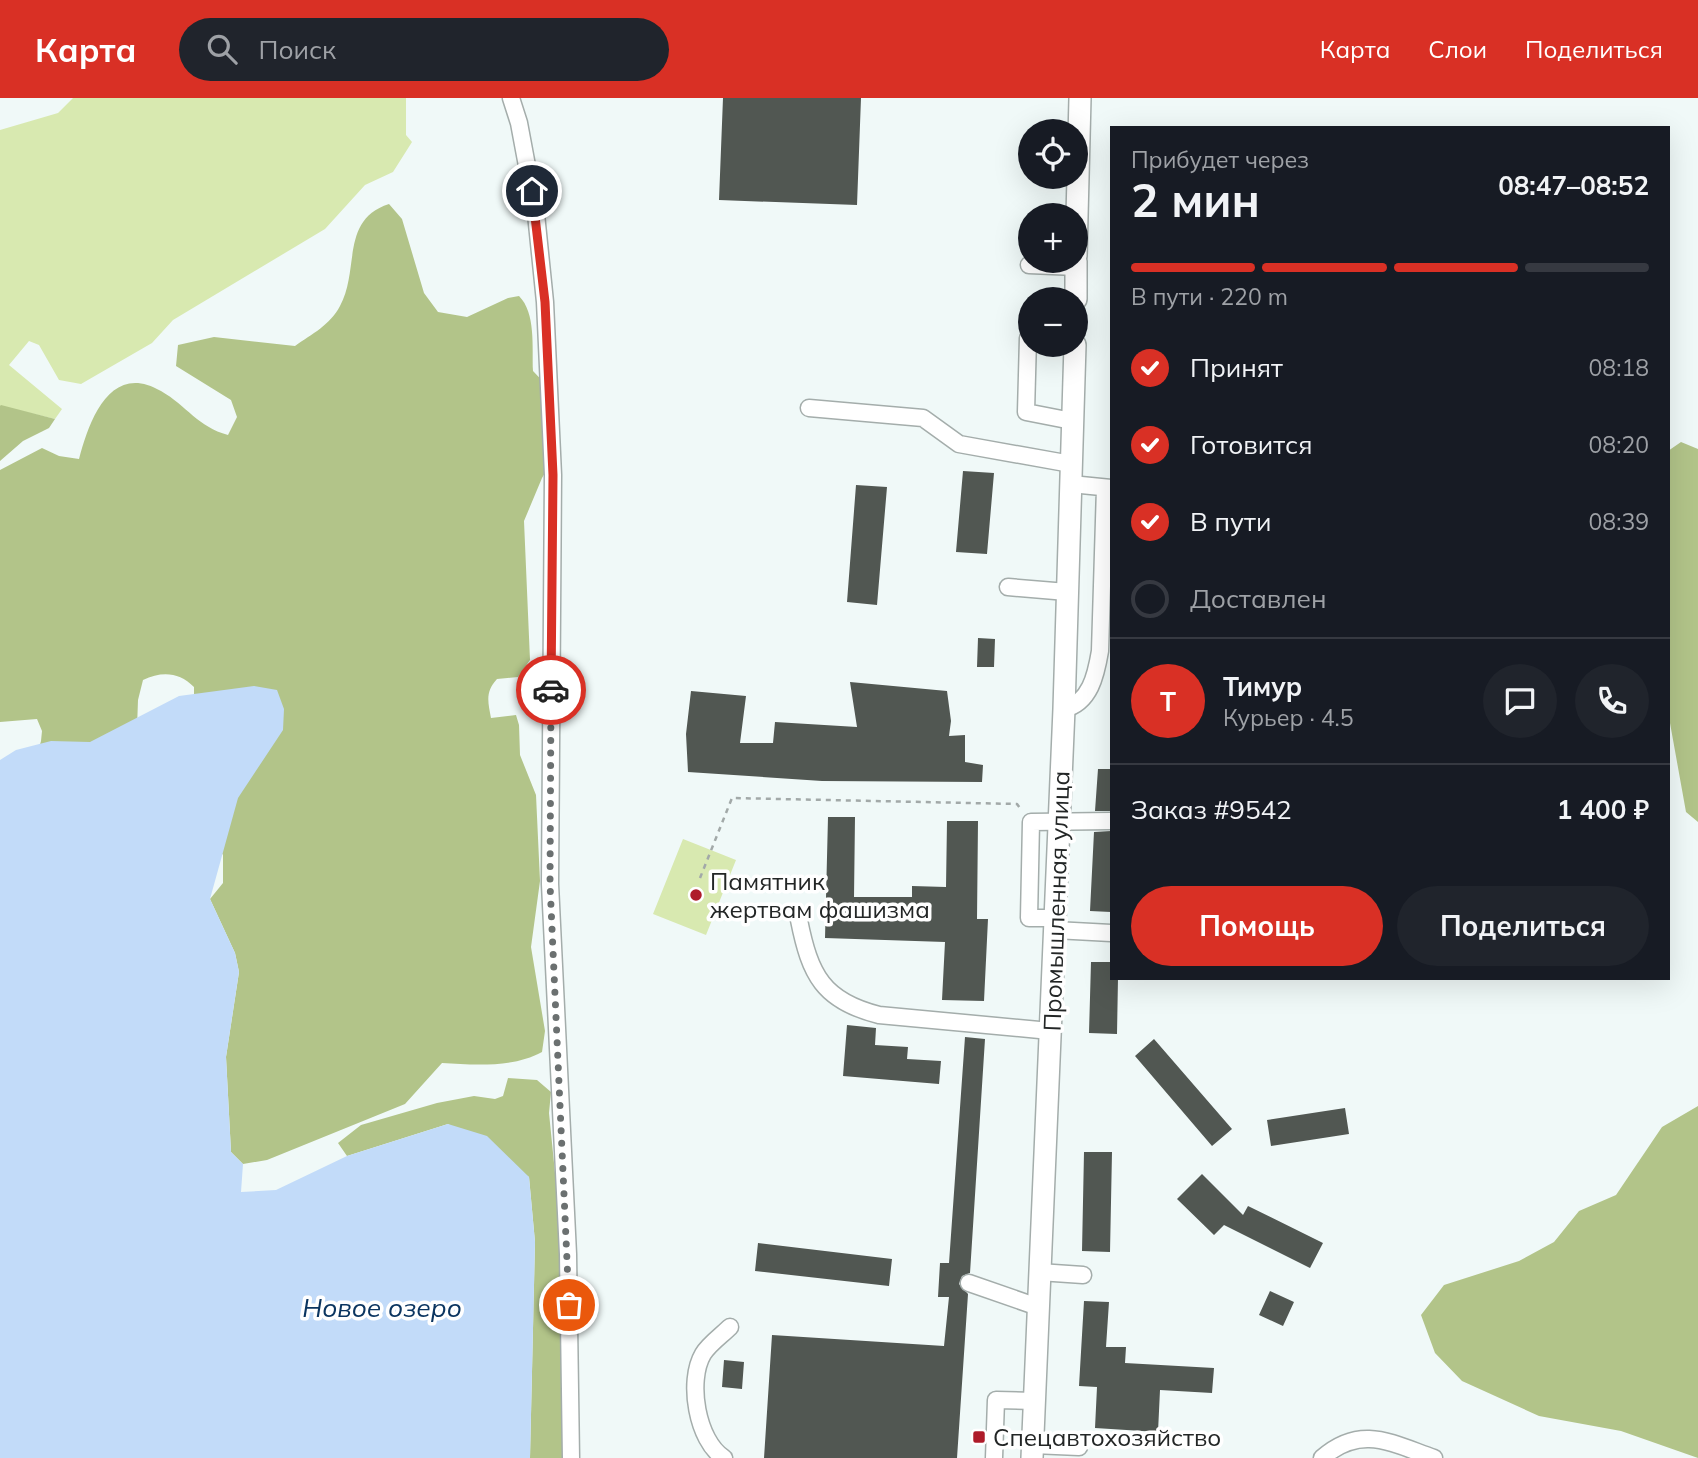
<!DOCTYPE html>
<html lang="ru">
<meta charset="utf-8">
<style>
:root{--surface:#171b24;--page:#20242c;--text:#f1f3f6;--muted:#9ea1a6;--line:#363941;--accent:#d93025}
body{margin:0;font-family:Mulish,sans-serif;background:var(--page);color:var(--text);height:100vh;display:flex;flex-direction:column;font-size:26px;white-space:nowrap}
*{box-sizing:border-box;margin:0}
p{font-size:23px;color:var(--muted)}
.icon{flex:none;width:38px;height:38px;fill:none;stroke:currentColor;stroke-width:2;stroke-linecap:round;stroke-linejoin:round}
.map{position:relative;flex:1;overflow:hidden}
.details{position:absolute;left:1110px;top:28px;width:560px;height:854px;display:flex;flex-direction:column;background:var(--surface);border-radius:0px;box-shadow:0 7px 28px #0002}
.details>*{flex:none}
.buttons{position:absolute;left:1018px;top:21px;display:grid;gap:14px}
.buttons a{display:grid;place-items:center;width:70px;height:70px;border-radius:50%;background:var(--surface);box-shadow:0 7px 28px #0002;font-size:35px}
.pin{position:absolute;display:grid;place-items:center;width:60px;height:60px;color:#fff;margin:-30px;border:4px solid #fff;border-radius:50%;box-shadow:0 2px 7px #0007}
.courier{position:absolute;display:grid;place-items:center;width:70px;height:70px;margin:-35px;border:5px solid #d93025;border-radius:50%;background:#fff;color:#222;box-shadow:0 2px 9px #0007}
.overview em{font-style:normal;font-weight:700}
.overview div{display:flex;flex-direction:column-reverse}
.overview{display:flex;align-items:center;justify-content:space-between;height:119px;padding:0 21px}
h1{font-size:46px;font-weight:700;line-height:52px}
.bar{display:grid;grid-template-columns:repeat(4,1fr);gap:10px 7px;align-content:center;height:84px;padding:0 21px}
.bar i{height:9px;border-radius:5px;background:var(--line)}
.bar .selected{background:var(--accent)}
.bar p{grid-column:span 4}
.line{display:flex;align-items:center;gap:18px;padding:0 21px;border-top:2px solid var(--line)}
.line div{flex:1}
.round{display:grid;place-items:center;flex:none;width:74px;height:74px;border-radius:37px;background:var(--page)}
ol{padding:0 21px;list-style:none}
li{display:flex;align-items:center;gap:21px;height:77px}
li p{margin-inline-start:auto}
li .icon{padding:7px;border-radius:50%;background:var(--accent);color:#fff;stroke-width:4}
li:last-child{color:var(--muted)}
li i{width:38px;height:38px;border:4px solid var(--line);border-radius:50%}
.button{display:flex;gap:14px;margin-top:auto;padding:14px 21px}
.button a{flex:1;height:80px;border-radius:42px;background:var(--accent);color:#fff;font-size:28px;font-weight:700;line-height:80px;text-align:center}
.button a+a{background:var(--page);color:var(--text)}
header{display:flex;align-items:center;gap:42px;box-sizing:border-box;height:98px;padding:0 35px;background:var(--accent);color:#fff}
header strong{font-size:33px}
nav{display:flex;gap:38px;margin-inline-start:auto;font-size:24px}
.search{width:490px;height:63px;background:var(--page);display:flex;align-items:center;gap:18px;box-sizing:border-box;padding:0 24px;border-radius:38px;color:var(--muted);font-size:26px}
.map>svg:first-child{display:block}
.green{fill:#d8e9b0}
.forest{fill:#b2c489}
.water{fill:#c2dbf9}
.building{fill:#515752}
.lines{fill:none;stroke-linecap:round;stroke-linejoin:round}
.minor-casing{stroke:#a4adab;stroke-width:19}
.major-casing{stroke:#a4adab;stroke-width:24}
.path{stroke:#a2a9a8;stroke-width:2.5;stroke-dasharray:5 5;stroke-linecap:butt}
.minor{stroke:#fff;stroke-width:16}
.major{stroke:#fff;stroke-width:21}
.done{stroke:#6b7070;stroke-width:7;stroke-dasharray:0 12.6}
.route{stroke:#d93025;stroke-width:9}
.poi-dot{fill:#ae1b29;stroke:#fff;stroke-width:2.5}
.labels{text-anchor:middle;dominant-baseline:central;stroke-width:7;stroke-linejoin:round;paint-order:stroke}
.poi-label{font-size:24px;fill:#232626;stroke:#fff;text-anchor:start}
.street-label{font-size:24px;fill:#232626;stroke:#fff}
.water-label{font-size:26px;font-style:italic;fill:#0b3560;stroke:#fff}
</style>
<header>
<strong>Карта</strong>
<div class="search"><svg class="icon" aria-label="search" viewBox="0 0 24 24"><circle cx="10" cy="10" r="6"/><path d="M15 15l6 6"/></svg>Поиск</div>
<nav><a>Карта</a><a>Слои</a><a>Поделиться</a></nav>
</header>
<div class="map">
<svg width="1698" height="1360" viewBox="0 0 1698 1360">
<rect width="100%" height="100%" fill="#f0f9f8"/>
<path class="green" d="M73,0H406V37L412,44L393,74L365,87L325,131L173,222L152,245L81,286L59,282L39,247L29,243L9,267L62,311L55,321L0,308V32L58,15Z
M683,741L736,762L706,837L653,816Z"/>
<path class="forest" d="M389,106L402,121L424,195L438,214L467,219L508,200L519,198C536,215 532,249 533,273L554,295L558,352L542,380L524,423L530,562L518,579L497,581C485,594 488,604 491,620L516,617L519,627L520,657L536,697L540,783L531,849L545,933L542,954C513,970 474,967 442,965L405,1006L267,1062L243,1066L231,1054L226,959L239,874L235,855L210,801L223,785V757L212,738L194,620V589C179,574 162,573 143,582L138,602L136,658L27,694L41,643L42,633L37,621L0,624V372L42,350L59,358L79,361C89,323 110,263 161,293C187,308 198,329 228,337L237,319L231,302L176,268L178,247L214,239L295,248C312,236 330,227 340,208C360,171 340,122 389,106Z
M0,308L1,307L55,321L49,330L23,343L0,363Z
M1681,344L1698,351V724L1686,714L1668,614V353Z
M508,980L537,982L551,994L549,1015L563,1155L565,1360H530L535,1144L529,1079L448,1026L347,1058L338,1045L361,1027L437,1005L474,998L495,1001L503,998Z
M1698,1008V1360L1621,1333L1539,1318L1462,1283L1435,1255L1421,1217L1444,1187L1519,1163L1554,1144L1579,1113L1616,1097L1662,1029Z"/>
<path class="water" d="M254,588L277,592L284,611L283,632L238,700L210,801L235,855L239,874L226,959L231,1054L243,1066L241,1094L276,1092L347,1058L448,1026L487,1038L529,1079L535,1144L530,1360H0V662L16,652L51,643L90,644L179,598Z"/>
<path class="building" d="M723,0H861L857,107L719,102Z
M963,373L994,375L987,456L956,454Z
M856,387L887,389L877,507L847,504Z
M978,540L995,541L994,569H977Z
M850,584L947,593L951,623L949,638L965,637V664L983,667L982,684L822,683L688,674L686,636L691,593L746,598L740,645H773L775,624L857,629Z
M1098,671H1111V713H1095Z
M828,719H855L854,799H912V788L946,789L947,723H978L977,821H988L984,903L942,902L945,844L825,840Z
M1111,733V814L1090,813L1094,734Z
M1091,864H1111V880H1118L1117,936L1089,935Z
M847,927L876,930L875,947L908,949L907,961L941,963L939,986L843,978Z
M965,939L985,941L970,1175L962,1178L959,1186L968,1196L957,1360H764L772,1237L944,1248L949,1199H938L940,1165H949Z
M1154,941L1232,1031L1212,1048L1135,958Z
M1345,1010L1349,1036L1271,1048L1267,1022Z
M1084,1054H1112L1110,1154L1082,1153Z
M1202,1076L1243,1117L1248,1108L1323,1145L1310,1170L1224,1127L1214,1137L1177,1101Z
M758,1145L892,1161L889,1188L755,1173Z
M1270,1193L1294,1204L1283,1228L1259,1217Z
M1084,1203L1109,1204L1106,1249H1126L1125,1265L1214,1270L1212,1295L1160,1292L1158,1334L1095,1330L1097,1289L1079,1288Z
M724,1262L744,1264L742,1291L722,1289Z"/>
<g class="lines">
<defs>
<path id="minor" d="M511,0L519,25L536,116L545,204L553,377L550,786L568,1156L571,1360
M1029,167L1076,169
M1031,240H1028L1026,314L1072,323
M809,310L923,320L959,346L1071,366
M1071,386L1111,390
M1008,489L1067,494
M1064,611C1090,605 1096,577 1100,553L1105,390
M1055,820H1029L1031,724L1111,723
M799,822C810,877 823,903 879,917L1050,933
M1055,832L1111,835
M1039,1174L1083,1177
M969,1185L1038,1209
M1033,1347L1079,1349
M724,1360C697,1343 687,1283 703,1256C709,1246 722,1237 730,1229
M994,1360L996,1302L1034,1303
M1322,1360C1361,1326 1391,1345 1434,1360"/>
<path id="major" d="M1076,158L1080,0
M1076,201V163
M1032,1360L1064,611L1075,247"/>
</defs>
<use href="#minor" class="minor-casing"/>
<use href="#major" class="major-casing"/>
<path class="path" d="M700,780L732,700L1017,706L1022,713"/>
<use href="#minor" class="minor"/>
<use href="#major" class="major"/>
</g>
<g class="lines">
<path class="done" d="M551,592L550,786L569,1207"/>
<path class="route" d="M532,93L545,204L553,377L551,592"/>
</g>
<g class="poi-dot">
<circle cx="696" cy="797" r="7"/>
<rect x="972" y="1332" width="14" height="14" rx="3.5"/>
</g>
<g class="labels">
<g class="poi-label">
<text x="710" y="783">Памятник<tspan x="710" dy="28">жертвам фашизма</tspan></text>
<text x="993" y="1339">Спецавтохозяйство</text>
</g>
<g class="street-label">
<text transform="translate(1056 803) rotate(-88)">Промышленная улица</text>
</g>
<g class="water-label">
<text x="382" y="1209">Новое озеро</text>
</g>
</g>
</svg>
<div class="buttons">
<a><svg class="icon" aria-label="locate" viewBox="0 0 24 24"><circle cx="12" cy="12" r="6"/><path d="M12 2v4M12 18v4M2 12h4M18 12h4"/></svg></a>
<a>+</a>
<a>−</a>
</div>
<div class="pin" style="left:569px;top:1207px;background:#ea580c"><svg class="icon" aria-label="bag" viewBox="0 0 24 24"><path d="M5 8h14l-1 12H6zM9 8a3 3 0 0 1 6 0"/></svg></div>
<div class="pin" style="left:532px;top:93px;background:#1f2937"><svg class="icon" aria-label="home" viewBox="0 0 24 24"><path d="M3 11l9-7 9 7M6 9v11h12V9"/></svg></div>
<div class="courier" style="left:551px;top:592px"><svg class="icon" aria-label="car" viewBox="0 0 24 24"><path d="M5 17H2v-5l4-1 3-4h7l3 4 3 1v5h-3M9 17h6M6 11h13"/><circle cx="7" cy="17" r="2"/><circle cx="17" cy="17" r="2"/></svg></div>
<section class="details">
<div class="overview"><div><h1>2 мин</h1><p>Прибудет через</p></div><em>08:47–08:52</em></div>
<div class="bar"><i class="selected"></i><i class="selected"></i><i class="selected"></i><i></i><p>В пути · 220 m</p></div>
<ol>
<li><svg class="icon" aria-label="check" viewBox="0 0 24 24"><path d="M5 12l5 5 9-10"/></svg>Принят<p>08:18</p></li>
<li><svg class="icon" aria-label="check" viewBox="0 0 24 24"><path d="M5 12l5 5 9-10"/></svg>Готовится<p>08:20</p></li>
<li><svg class="icon" aria-label="check" viewBox="0 0 24 24"><path d="M5 12l5 5 9-10"/></svg>В пути<p>08:39</p></li>
<li><i></i>Доставлен</li>
</ol>
<div class="line" style="height:126px"><b class="round" style="background:var(--accent);color:#fff">Т</b><div><b>Тимур</b><p>Курьер · 4.5</p></div><a class="round"><svg class="icon" aria-label="chat" viewBox="0 0 24 24"><path d="M4 5h16v11H9l-5 4z"/></svg></a><a class="round"><svg class="icon" aria-label="phone" viewBox="0 0 24 24"><path d="M5 4h4l2 5-3 2q2 4 5 5l2-3 5 2v4C11 20 4 13 5 4z"/></svg></a></div>
<div class="line" style="height:91px"><div>Заказ #9542</div><b>1 400 ₽</b></div>
<div class="button"><a>Помощь</a><a>Поделиться</a></div>
</section>
</div>
